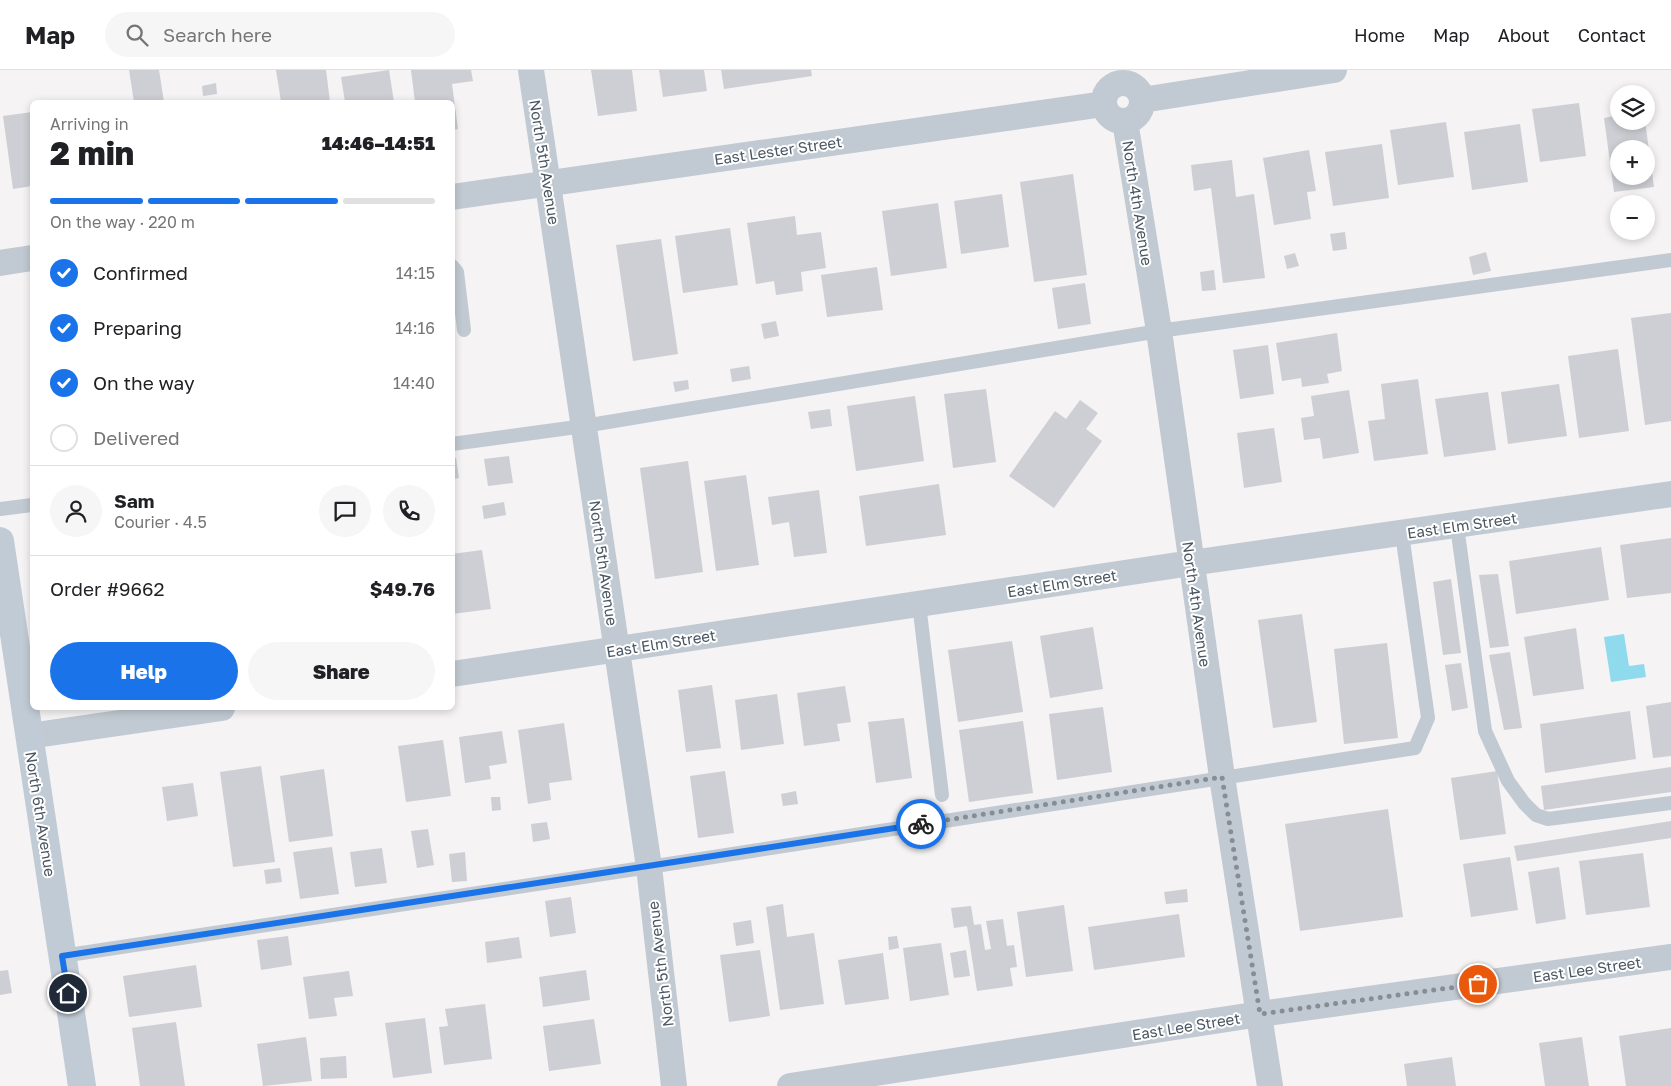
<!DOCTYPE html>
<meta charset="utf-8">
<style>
:root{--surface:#fff;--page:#f6f6f6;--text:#202124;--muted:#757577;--line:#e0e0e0;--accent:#1a73e8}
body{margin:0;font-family:"Golos Text",sans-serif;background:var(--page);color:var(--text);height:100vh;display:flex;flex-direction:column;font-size:19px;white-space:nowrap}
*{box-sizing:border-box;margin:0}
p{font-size:16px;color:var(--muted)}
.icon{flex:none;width:28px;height:28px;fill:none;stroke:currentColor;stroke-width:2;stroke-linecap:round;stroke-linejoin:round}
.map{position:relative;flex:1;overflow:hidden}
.side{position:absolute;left:30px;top:30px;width:425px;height:610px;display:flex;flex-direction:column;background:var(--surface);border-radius:8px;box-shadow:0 2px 8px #0003}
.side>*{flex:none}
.buttons{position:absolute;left:1610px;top:15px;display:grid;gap:10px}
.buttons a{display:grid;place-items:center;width:45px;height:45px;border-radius:50%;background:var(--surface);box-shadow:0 2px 8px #0003;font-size:25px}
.pin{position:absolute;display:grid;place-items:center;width:42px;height:42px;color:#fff;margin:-21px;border:2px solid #fff;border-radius:50%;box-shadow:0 1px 5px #0007}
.courier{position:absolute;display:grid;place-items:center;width:50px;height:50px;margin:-25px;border:4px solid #1a73e8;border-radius:50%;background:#fff;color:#222;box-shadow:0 1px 6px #0007}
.head em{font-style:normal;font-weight:800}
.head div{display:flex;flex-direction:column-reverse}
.head{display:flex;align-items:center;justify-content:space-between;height:85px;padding:0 20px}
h1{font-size:32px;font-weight:800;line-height:38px}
.bar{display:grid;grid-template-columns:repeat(4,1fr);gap:8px 5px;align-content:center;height:60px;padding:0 20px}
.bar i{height:6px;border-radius:4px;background:var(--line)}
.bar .on{background:var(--accent)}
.bar p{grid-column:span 4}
.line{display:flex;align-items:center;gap:12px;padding:0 20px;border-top:1px solid var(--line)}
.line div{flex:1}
.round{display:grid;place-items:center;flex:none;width:52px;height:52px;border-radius:26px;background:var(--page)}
ol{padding:0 20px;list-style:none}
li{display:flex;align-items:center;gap:15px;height:55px}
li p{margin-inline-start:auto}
li .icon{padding:5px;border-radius:50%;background:var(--accent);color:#fff;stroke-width:4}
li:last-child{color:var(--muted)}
li i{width:28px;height:28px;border:2px solid var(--line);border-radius:50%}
.cta{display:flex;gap:10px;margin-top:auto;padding:10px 20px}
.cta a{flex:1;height:58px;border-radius:30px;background:var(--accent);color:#fff;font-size:20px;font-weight:800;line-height:58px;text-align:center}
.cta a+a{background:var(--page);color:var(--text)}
header{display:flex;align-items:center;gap:30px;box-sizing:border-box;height:70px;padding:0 25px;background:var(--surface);border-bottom:1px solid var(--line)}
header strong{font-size:24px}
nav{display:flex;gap:28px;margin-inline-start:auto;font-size:18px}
.search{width:350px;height:45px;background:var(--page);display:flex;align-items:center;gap:12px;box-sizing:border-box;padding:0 18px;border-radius:28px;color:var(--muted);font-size:19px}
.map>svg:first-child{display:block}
.water{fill:#90daee}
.building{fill:#cdcfd5;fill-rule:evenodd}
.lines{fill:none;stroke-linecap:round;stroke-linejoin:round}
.lane{stroke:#c1cad2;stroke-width:14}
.street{stroke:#c1cad2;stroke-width:26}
.secondary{stroke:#c1cbd6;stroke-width:28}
.done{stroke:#868d94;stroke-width:5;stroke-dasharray:0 9}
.route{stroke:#1a73e8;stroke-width:6}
.labels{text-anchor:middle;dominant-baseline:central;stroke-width:4;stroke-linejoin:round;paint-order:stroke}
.street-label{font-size:15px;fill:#4a5661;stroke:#fff}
</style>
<header>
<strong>Map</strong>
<div class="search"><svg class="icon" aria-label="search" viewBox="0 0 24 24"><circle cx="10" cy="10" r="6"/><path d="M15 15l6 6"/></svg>Search here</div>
<nav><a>Home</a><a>Map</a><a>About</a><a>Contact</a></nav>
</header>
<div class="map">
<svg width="1671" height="1016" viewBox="0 0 1671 1016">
<rect width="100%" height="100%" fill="#f5f3f3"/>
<path class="water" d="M1624,564L1629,596L1644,594L1646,607L1611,612L1604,567Z"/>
<path class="building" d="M129,0H159L164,32H134Z
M276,0H326L330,32H281Z
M389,0L394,32H345L341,7Z
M411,0H471L473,11L452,14L458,59L452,60V32H415Z
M591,0H632L637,41L598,46Z
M659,0H704L707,21L663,27Z
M721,0H811L812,6L724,19Z
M216,13L217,24L203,26L202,16Z
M1579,33L1586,86L1540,92L1532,39Z
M32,42V116L13,119L3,46Z
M1619,45V51H1645L1654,117L1614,122L1604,48ZM1619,79H1646V106H1619Z
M1446,52L1454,107L1398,115L1390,60Z
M1520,54L1528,112L1472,120L1464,62Z
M1382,74L1389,128L1333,136L1325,82Z
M1309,80L1316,121L1307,122L1311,149L1274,155L1263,88Z
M1232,90L1236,127L1254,124L1265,208L1223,213L1211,118L1194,121L1191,95Z
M1073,104L1087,205L1034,212L1020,112Z
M1002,124L1009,177L961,184L954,131Z
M938,133L947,198L891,206L882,141Z
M795,146L797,165L821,162L826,198L801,202L803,221L776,225L774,211L756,214L747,153Z
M730,158L738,215L683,223L675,166Z
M1345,162L1347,179L1333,181L1330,164Z
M661,169L678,284L633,291L616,175Z
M1486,182L1491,201L1473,205L1469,187Z
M1295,183L1299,196L1287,199L1284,186Z
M877,197L883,240L827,247L821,205Z
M1214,200L1216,220L1202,221L1200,202Z
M1085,213L1091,254L1058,259L1052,218Z
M1671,243V351L1645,355L1631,248Z
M776,251L779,266L764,269L761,254Z
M1337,263L1342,301L1327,304L1329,313L1302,317L1301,308L1282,311L1276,273Z
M1268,275L1274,324L1240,329L1233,280Z
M1618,279L1629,361L1579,368L1568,286Z
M749,296L751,309L732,312L730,299Z
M1418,309L1428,384L1374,391L1368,351L1385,349L1381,314Z
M688,310L689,319L675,322L673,312Z
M1559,314L1567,366L1508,374L1501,322Z
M986,319L996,392L953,398L944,324Z
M1349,320L1359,383L1323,389L1320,368L1304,370L1301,348L1314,346L1311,326Z
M1488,322L1496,380L1444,387L1435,329Z
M915,326L924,391L856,401L847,336Z
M1080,330L1098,343L1086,359L1102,371L1054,438L1009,406L1055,341L1066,349Z
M830,339L832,356L811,359L808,342Z
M1274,358L1282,412L1244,418L1237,363Z
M509,386L513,413L488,416L484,389Z
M452,388H456L459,408L452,409Z
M688,391L703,502L655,509L640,398Z
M746,405L759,495L716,501L704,411Z
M939,414L946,465L866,476L859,426Z
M819,420L827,483L794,487L789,452L772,455L768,427Z
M504,432L506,445L484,449L482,436Z
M1671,468V523L1627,528L1620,475Z
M1601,477L1609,530L1516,544L1509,491Z
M482,480L491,539L452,544V484Z
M1498,504L1509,576L1490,578L1479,505Z
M1451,509L1461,583L1443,585L1433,512Z
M1302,544L1317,652L1273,658L1258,550Z
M1093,557L1103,619L1050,628L1040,566Z
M1576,558L1584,619L1533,626L1524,567Z
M1012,571L1023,642L958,652L948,580Z
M1387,573L1398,668L1344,674L1334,579Z
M1510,582L1522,658L1504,660L1489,585Z
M1461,593L1468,638L1452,641L1445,595Z
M712,615L721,678L686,682L678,620Z
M845,616L851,652L837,654L840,671L804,676L797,623Z
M777,624L784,674L741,680L735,630Z
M1671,632V686L1653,688L1646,636Z
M1103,637L1112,702L1057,710L1049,644Z
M1630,641L1636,689L1545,703L1540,654Z
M904,648L912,708L876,713L868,652Z
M1023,651L1033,723L969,732L959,660Z
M564,653L572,710L549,713L551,730L528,734L518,660Z
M502,661L507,693L489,696L491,709L465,713L459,667Z
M443,670L451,726L406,732L398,676Z
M261,696L275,792L233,797L220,702Z
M1671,697V722L1544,740L1541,716Z
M324,699L333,766L289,772L280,706Z
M725,701L734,763L698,768L690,706Z
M1497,701L1506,764L1460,770L1451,708Z
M193,713L198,746L167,751L162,717Z
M796,721L798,734L783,736L781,724Z
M491,727H500L501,740L492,741Z
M1388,739L1403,847L1300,861L1285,754Z
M1671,751V768L1517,791L1514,776Z
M547,752L550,769L533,772L531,754Z
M428,759L434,795L417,798L411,761Z
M332,777L339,824L300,829L293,782Z
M382,778L387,813L355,817L350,782Z
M465,782L467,811L452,812L449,784Z
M1643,783L1650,837L1586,845L1579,791Z
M1510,787L1518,840L1471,847L1463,794Z
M1559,797L1566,849L1536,854L1528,802Z
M280,798L282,812L266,814L264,800Z
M1187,819L1188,832L1166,834L1164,822Z
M571,827L576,863L550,867L545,831Z
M783,834L787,867L814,863L824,934L780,940L766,837Z
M1064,835L1073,901L1026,907L1017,842Z
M971,836L974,855L981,854L985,880L991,879L986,851L1003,849L1007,876L1014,875L1017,897L1010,898L1013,916L977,921L967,856L954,858L951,838Z
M1179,844L1185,887L1094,900L1088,857Z
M751,850L754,873L736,876L733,853Z
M288,866L292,895L261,900L257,870Z
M897,866L899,878L889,880L888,867Z
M519,867L522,888L487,893L485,872Z
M941,873L949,925L910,931L903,878Z
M760,880L770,946L729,952L720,885Z
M966,880L970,906L954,908L950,883Z
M883,883L889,929L845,935L838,890Z
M196,895L202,937L129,947L123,906Z
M8,900L12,923L0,925V901Z
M586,900L590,930L543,937L539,907Z
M349,901L353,926L334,928L337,946L309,949L303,907Z
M485,934L492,989L444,995L439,957L448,956L445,939Z
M425,948L432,1003L393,1008L385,953Z
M594,949L601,994L549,1001L543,956Z
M176,952L185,1016H140L132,958Z
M1671,958V1016H1626L1619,966Z
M306,967L312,1011L263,1016L257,974Z
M1582,967L1589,1016H1545L1539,973Z
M346,986L347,1008L321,1009L320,988Z
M1452,987L1456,1016H1407L1404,994Z"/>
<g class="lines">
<path class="lane" d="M452,196L457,202L464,260
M452,374L584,356L1159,261L1671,190
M0,439L32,435
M1457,456L1485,661L1508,711L1524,733L1536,745L1548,749L1671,733
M919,534L942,725
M62,886L649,797L1415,678L1428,648L1402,464"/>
<path class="street" d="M531,0L649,797L674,1016
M1104 32a19 19 0 1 1 38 0a19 19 0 1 1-38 0Z
M1142,30L1334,0
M1125,51L1159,261L1222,707L1270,1016
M452,127L1104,34
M0,193L32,188
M452,604L1191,493L1671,424
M29,666L222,638
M790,1016L1260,944L1671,887"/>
<path class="secondary" d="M0,471L82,1016"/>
</g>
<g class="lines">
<path class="done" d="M921,754L1222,707L1260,944L1478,914"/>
<path class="route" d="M68,923L62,886L921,754"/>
</g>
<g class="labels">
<g class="street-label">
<text transform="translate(778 80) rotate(-8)">East Lester Street</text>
<text transform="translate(545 92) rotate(81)">North 5th Avenue</text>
<text transform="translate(1138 133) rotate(81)">North 4th Avenue</text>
<text transform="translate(1462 455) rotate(-8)">East Elm Street</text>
<text transform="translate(604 493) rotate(82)">North 5th Avenue</text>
<text transform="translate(1062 513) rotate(-9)">East Elm Street</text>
<text transform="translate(1197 534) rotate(82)">North 4th Avenue</text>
<text transform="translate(661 573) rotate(-9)">East Elm Street</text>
<text transform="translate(41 744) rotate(81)">North 6th Avenue</text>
<text transform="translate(660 894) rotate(-97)">North 5th Avenue</text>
<text transform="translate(1587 899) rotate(-8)">East Lee Street</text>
<text transform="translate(1186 956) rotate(-9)">East Lee Street</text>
</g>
</g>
</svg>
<div class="buttons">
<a><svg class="icon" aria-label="layers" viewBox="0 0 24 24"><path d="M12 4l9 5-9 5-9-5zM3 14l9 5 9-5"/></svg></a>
<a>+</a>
<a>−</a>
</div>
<div class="pin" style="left:1478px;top:914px;background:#ea580c"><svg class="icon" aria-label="bag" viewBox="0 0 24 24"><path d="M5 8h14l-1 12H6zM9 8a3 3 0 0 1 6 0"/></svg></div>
<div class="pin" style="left:68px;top:923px;background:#1f2937"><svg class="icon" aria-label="home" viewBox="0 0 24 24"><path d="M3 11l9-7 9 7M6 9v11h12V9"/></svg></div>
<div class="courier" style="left:921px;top:754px"><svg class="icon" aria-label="bike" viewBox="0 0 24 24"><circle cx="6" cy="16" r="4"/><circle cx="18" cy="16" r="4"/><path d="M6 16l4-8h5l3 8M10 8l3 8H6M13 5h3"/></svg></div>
<section class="side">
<div class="head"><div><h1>2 min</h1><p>Arriving in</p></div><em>14:46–14:51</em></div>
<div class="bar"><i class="on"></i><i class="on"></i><i class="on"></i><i></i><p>On the way · 220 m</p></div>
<ol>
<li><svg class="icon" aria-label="check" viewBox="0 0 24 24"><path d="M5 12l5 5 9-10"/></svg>Confirmed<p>14:15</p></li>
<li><svg class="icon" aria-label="check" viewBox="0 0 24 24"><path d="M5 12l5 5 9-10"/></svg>Preparing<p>14:16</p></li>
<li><svg class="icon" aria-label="check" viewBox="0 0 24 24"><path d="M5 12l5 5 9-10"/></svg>On the way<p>14:40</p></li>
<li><i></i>Delivered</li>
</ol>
<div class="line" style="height:90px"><a class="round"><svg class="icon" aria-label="person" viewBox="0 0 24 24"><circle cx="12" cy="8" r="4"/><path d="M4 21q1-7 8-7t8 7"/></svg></a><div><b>Sam</b><p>Courier · 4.5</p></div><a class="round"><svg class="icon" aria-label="chat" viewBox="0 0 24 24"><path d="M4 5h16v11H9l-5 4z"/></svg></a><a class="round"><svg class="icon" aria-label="phone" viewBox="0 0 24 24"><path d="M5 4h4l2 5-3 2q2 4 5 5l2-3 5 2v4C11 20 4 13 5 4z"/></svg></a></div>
<div class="line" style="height:65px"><div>Order #9662</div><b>$49.76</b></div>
<div class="cta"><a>Help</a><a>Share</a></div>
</section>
</div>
